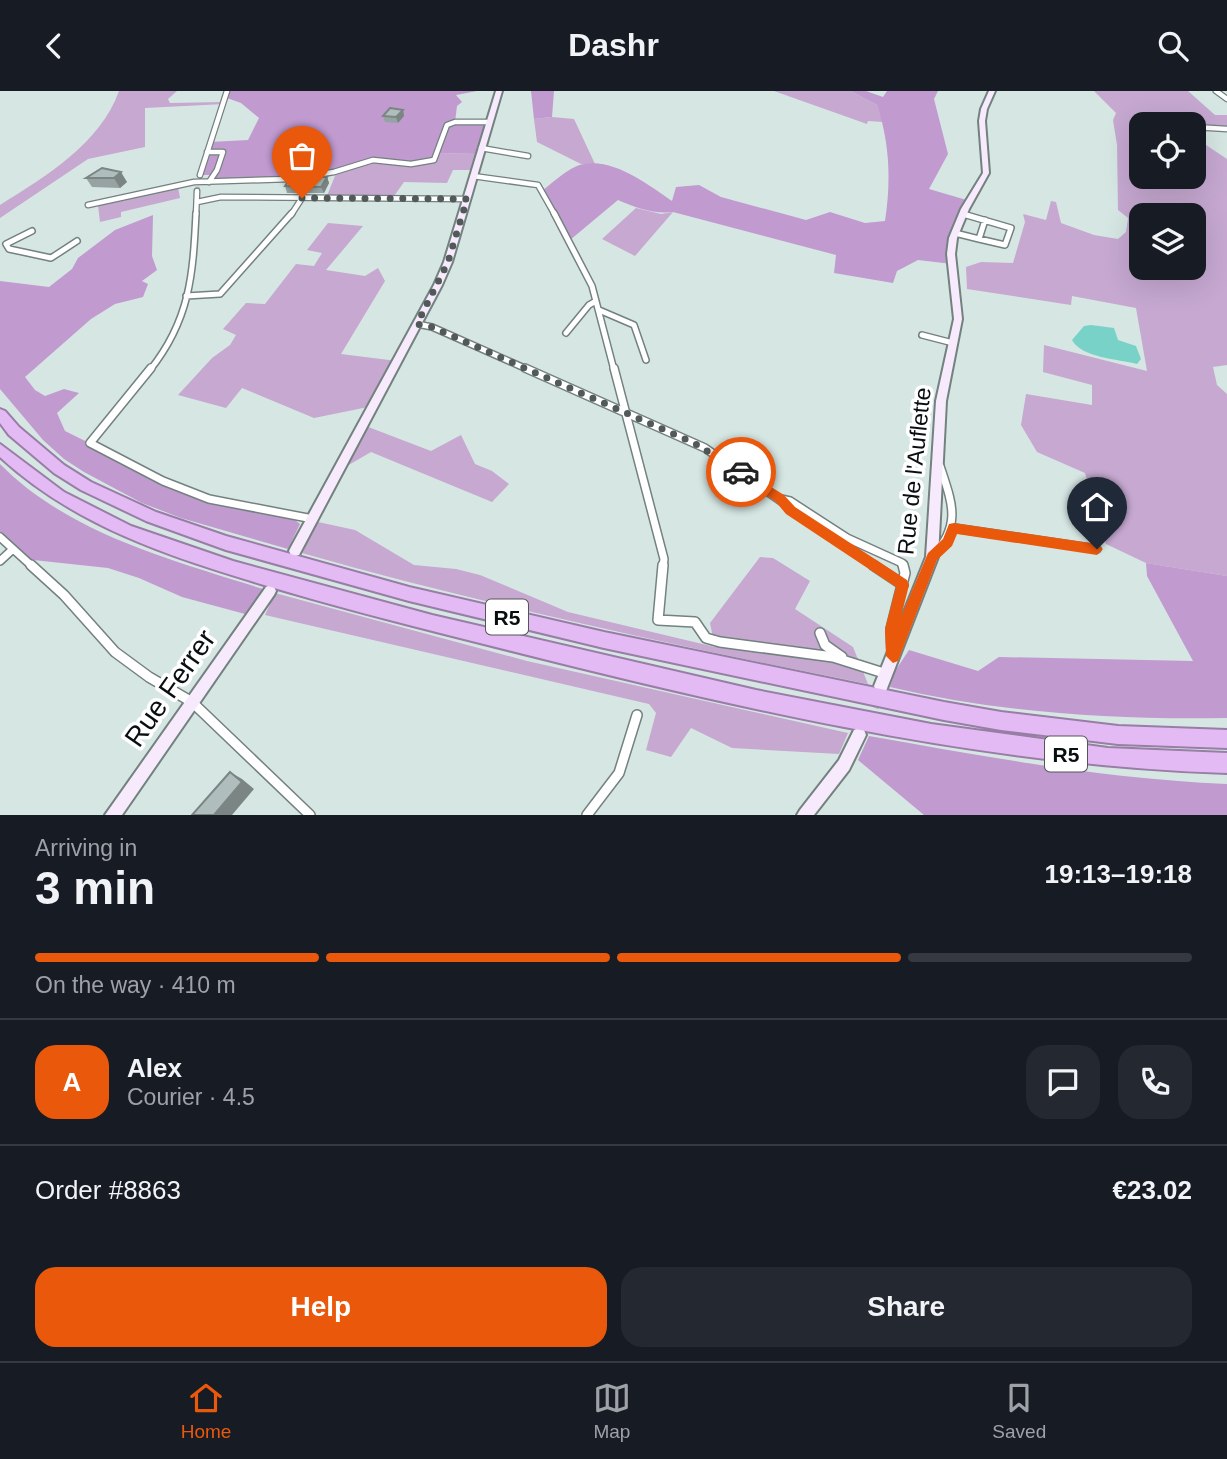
<!DOCTYPE html>
<meta charset="utf-8">
<style>
:root{--surface:#171b24;--page:#242831;--text:#f1f3f6;--muted:#9ea1a6;--line:#363941;--accent:#ea580c}
body{margin:0;font-family:Arial,sans-serif;background:var(--page);color:var(--text);height:100vh;display:flex;flex-direction:column;font-size:26px;white-space:nowrap}
*{box-sizing:border-box;margin:0}
p{font-size:23px;color:var(--muted)}
.icon{flex:none;width:38px;height:38px;fill:none;stroke:currentColor;stroke-width:2;stroke-linecap:round;stroke-linejoin:round}
.map{position:relative;height:724px;overflow:hidden}
.details{display:flex;flex-direction:column;background:var(--surface);flex:1}
.details>*{flex:none}
.tools{position:absolute;left:1129px;top:21px;display:grid;gap:14px}
.tools a{display:grid;place-items:center;width:77px;height:77px;border-radius:14px;background:var(--surface);box-shadow:0 7px 28px #0002;font-size:35px}
.pin{position:absolute;display:grid;place-items:center;width:60px;height:60px;color:#fff;margin:-72px -30px;border-radius:50% 50% 50% 0;rotate:-45deg;box-shadow:0 0 7px #0007}
.pin .icon{rotate:45deg}
.courier{position:absolute;display:grid;place-items:center;width:70px;height:70px;margin:-35px;border:5px solid #ea580c;border-radius:50%;background:#fff;color:#222;box-shadow:0 2px 9px #0007}
.head em{font-style:normal;font-weight:700}
.head div{display:flex;flex-direction:column-reverse}
.head{display:flex;align-items:center;justify-content:space-between;height:119px;padding:0 35px}
h1{font-size:46px;font-weight:700;line-height:52px}
.bar{display:grid;grid-template-columns:repeat(4,1fr);gap:10px 7px;align-content:center;height:84px;padding:0 35px}
.bar i{height:9px;border-radius:5px;background:var(--line)}
.bar .active{background:var(--accent)}
.bar p{grid-column:span 4}
.line{display:flex;align-items:center;gap:18px;padding:0 35px;border-top:2px solid var(--line)}
.line div{flex:1}
.round{display:grid;place-items:center;flex:none;width:74px;height:74px;border-radius:21px;background:var(--page)}
.action{display:flex;gap:14px;margin-top:auto;padding:14px 35px}
.action a{flex:1;height:80px;border-radius:21px;background:var(--accent);color:#fff;font-size:28px;font-weight:700;line-height:80px;text-align:center}
.action a+a{background:var(--page);color:var(--text)}
header{display:flex;justify-content:space-between;align-items:center;height:91px;padding:0 35px;background:var(--surface);font-size:32px;font-weight:700}
.menu{display:flex;justify-content:space-around;align-items:center;height:98px;border-top:2px solid var(--line);background:var(--surface);font-size:19px;color:var(--muted)}
.menu a{display:grid;justify-items:center;gap:4px}
.menu .active{color:var(--accent)}
.map>svg:first-child{display:block}
.green{fill:#c6a8d1;fill-rule:evenodd}
.forest{fill:#c19ad0}
.water{fill:#79d2c8}
.lines{fill:none;stroke-linecap:round;stroke-linejoin:round}
.street-tunnel{stroke:#b7c6c3;stroke-width:4.5;stroke-dasharray:4.5 2.5;stroke-linecap:butt}
.secondary-tunnel{stroke:#b7c6c3;stroke-width:13;stroke-dasharray:13 7;stroke-linecap:butt}
.street-far3-casing{stroke:#73817f;stroke-width:7}
.street-far2-casing{stroke:#73817f;stroke-width:8}
.street-far1-casing{stroke:#73817f;stroke-width:10}
.street-casing{stroke:#73817f;stroke-width:12}
.secondary-casing{stroke:#73817f;stroke-width:4}
.highway-casing{stroke:#977ea4;stroke-width:4}
.street-far3{stroke:#fff;stroke-width:4.5}
.street-far2{stroke:#fff;stroke-width:5}
.street-far1{stroke:#fff;stroke-width:7}
.street{stroke:#fff;stroke-width:9}
.secondary{fill:#f7eafc;fill-rule:evenodd}
.highway{fill:#e4baf5;fill-rule:evenodd}
.wall{fill:#96a3a2}
.shaded-wall{fill:#7a8584}
.building{fill:#afbebc;stroke:#7a8584;stroke-width:2}
.route{fill:#ea580c}
.done{stroke:#515a59;stroke-width:7;stroke-dasharray:0 12.6}
.labels{text-anchor:middle;dominant-baseline:central;stroke-width:7;stroke-linejoin:round;paint-order:stroke}
.shield{fill:#fff;stroke:#535656;stroke-width:2}
.shield-label{font-size:21px;font-weight:bold;fill:#090e0e}
.street-label{font-size:23px;fill:#090e0e;stroke:#fff}
.near-street-label{font-size:28px;fill:#090e0e;stroke:#fff}
</style>
<header><svg class="icon" aria-label="back" viewBox="0 0 24 24"><path d="M15 5l-7 7 7 7"/></svg>Dashr<svg class="icon" aria-label="search" viewBox="0 0 24 24"><circle cx="10" cy="10" r="6"/><path d="M15 15l6 6"/></svg></header>
<div class="map">
<svg width="1227" height="724" viewBox="0 0 1227 724">
<rect width="100%" height="100%" fill="#d6e6e3"/>
<path class="green" d="M119,0H177L168,8L170,12L225,11L224,13L145,17V56L88,68L0,127V114C46,85 100,53 119,0Z
M774,0H851L877,14L883,31L868,30L867,33Z
M1094,0H1188L1215,24H1227V36L1141,33V86H1194V46L1227,68V274L1213,276L1217,294L1227,303V485L1146,472L1106,453L1085,382L1037,361L1021,334L1026,303L1092,314V294L1043,281L1044,254L1147,280L1136,217L1072,205L1071,214L967,198L966,176L981,171L1013,172L1025,131L1023,123L1046,129L1051,110L1056,111L1061,132L1094,144L1118,148L1126,141L1128,127L1118,119L1117,54L1113,29L1116,22ZM1141,124H1194V177H1141Z
M552,26L574,28L595,73H581L537,51L534,28Z
M435,62L479,63L473,79H453L447,92L404,91L392,108L326,107L337,80L361,71Z
M178,96L180,107L121,121V126L100,131L98,114Z
M636,117L661,123L673,121L635,165L602,148Z
M328,132L363,135L326,179L365,185L378,177L385,190L341,263L397,270L373,315L314,327L242,297L226,317L178,304L212,267L230,254L236,244L223,238L246,212L265,213L296,173L314,175L322,162L307,159Z
M363,334L431,360L461,344L475,373L492,380L509,393L492,411L371,361L340,379Z
M318,431L355,439L414,474L456,478L480,484L568,521L715,556L710,532L760,466L773,467L810,490L795,518L853,556L868,593C678,555 488,515 302,462Z
M275,502L527,570L848,642L839,663L732,657L691,637L671,666L646,659L656,622L649,613L265,524Z"/>
<path class="forest" d="M228,0H477L456,4L462,11L457,15L455,31H489L479,63L436,62L434,69L423,73L373,69L312,86L209,91L213,84H200L210,51L248,49L259,27L241,12L227,7Z
M531,0H554L552,26L534,28Z
M851,0H866L883,6L887,0H938L934,8L948,63L929,98L970,110L953,147L952,173L918,169L897,180L893,192L834,182L836,164L673,121C653,123 636,117 618,109L570,149L543,99C554,91 570,75 584,73C614,67 649,94 672,110L676,96L699,94L721,106L806,129L830,121L865,132L885,130C891,90 890,53 877,14Z
M153,124L152,165L157,179L142,190L148,193L143,206L115,213L91,228L25,286L35,299L45,305L64,298L79,302L57,322L65,340L182,398L288,424L300,433L288,458L181,427L142,412L84,381L64,368L43,349L0,298V190L49,196L72,178L78,167L115,139Z
M0,373C69,443 172,469 263,498L245,523L182,506L139,487L108,477L24,468L0,446Z
M1146,472L1227,485V627C1114,629 1001,622 890,596L895,580L909,559L978,580L999,566L1193,570L1147,485Z
M869,645C988,666 1106,688 1227,693V724H924L858,669Z"/>
<path class="water" d="M1091,234L1114,237L1118,249L1136,255L1141,268L1137,273C1118,268 1082,267 1072,249L1084,235Z"/>
<g class="lines">
<path class="street-tunnel" d="M197,100L200,84"/>
<path class="secondary-tunnel" d="M864,634L879,601"/>
<defs>
<path id="street-far3" d="M1216,0L1227,8
M1194,36L1227,38
M481,57L528,65
M207,61H223L217,79L209,91
M200,84L227,0
M473,85L538,94L555,124
M197,111L221,106L467,108
M88,114L194,91L290,88L334,81L373,69L411,73L434,69L447,34L455,31H489
M196,124L197,100
M291,124L302,107"/>
<path id="street-far2" d="M554,122L592,195L614,279
M963,123L1011,137L1005,154L979,148
M32,140L6,153L9,158L51,167L77,150
M955,142L979,148L985,129
M186,205L220,203L292,122
M599,219L634,234L646,269
M417,233L432,236L529,279
M566,242L589,214L596,210
M922,244L953,252
M150,279C190,229 193,184 196,122"/>
<path id="street-far1" d="M151,277L90,352L163,390L209,408L313,428
M525,277L705,357L876,476
M614,277L664,468L663,476
M781,408L790,410L847,447L902,472L903,476
M954,437L1097,458
M0,446L33,476
M933,465C962,433 952,412 940,375
M0,470L13,458"/>
<path id="street" d="M31,474L64,504L115,561L149,586L192,611L310,724
M663,474L658,529L695,531L706,547L720,551L833,566L887,583
M873,474L903,494
M820,542L825,554L842,566
M892,558L891,538L905,482L903,474
M587,724L619,682L637,624"/>
<path id="secondary" d="M496,0H502L452,171L442,194L299,464L295,465L291,464L289,460L291,456L434,194L444,171Z
M989,0H995L987,18L985,30L989,82L969,118L957,147L955,163L962,228L946,310L938,466L886,600L881,602L876,600L874,595L926,466L936,310L954,228L947,163L949,147L961,118L983,82L979,30L981,18Z
M270,494L274,496L276,500L274,504L122,724H105L266,496Z
M859,637L864,639L866,644L849,679L814,724H797L800,719L839,669L854,639Z"/>
<path id="highway" d="M0,318L5,320L19,336L64,374L91,391L156,421L226,445L409,496L604,541L944,611L1001,621L1118,635L1227,639V657L1118,653L1001,639L944,629L604,557L409,510L226,459L146,430L81,399L54,382L9,344L0,332Z
M0,353L64,401L131,435L233,470L432,524L756,599L931,633L1108,657L1227,662V682C970,674 717,612 468,549C400,532 331,514 264,494C168,465 75,435 0,366Z"/>
</defs>
<use href="#street-far3" class="street-far3-casing"/>
<use href="#street-far2" class="street-far2-casing"/>
<use href="#street-far1" class="street-far1-casing"/>
<use href="#street" class="street-casing"/>
<use href="#secondary" class="secondary-casing"/>
<use href="#highway" class="highway-casing"/>
<use href="#street-far3" class="street-far3"/>
<use href="#street-far2" class="street-far2"/>
<use href="#street-far1" class="street-far1"/>
<use href="#street" class="street"/>
<use href="#secondary" class="secondary"/>
<use href="#highway" class="highway"/>
</g>
<path class="wall" d="M403,19L404,25L398,32L385,31L383,25Z
M102,77L127,91L120,97L92,96L86,87Z
M327,86L329,92L324,102H287L285,95Z"/>
<path class="shaded-wall" d="M403,19L404,25L398,32L396,26Z
M121,81L127,91L120,97L114,87Z
M327,86L329,92L324,102L321,96Z
M230,681L242,688L254,698L232,724H214Z"/>
<path class="building" d="M390,17L403,19L396,26L383,25Z
M102,77L121,81L114,87H86Z
M291,86H327L321,96L285,95Z
M230,681L242,691L214,724H192Z"/>
<path class="route" d="M741,377L784,404L795,416L907,489L909,494L901,526L928,462L943,448L949,433L954,432L1097,453L1103,458L1097,464L957,443L952,455L937,469L898,570L893,572L886,565L885,538L896,496L786,423L776,411L737,384L736,381Z"/>
<g class="lines">
<path class="done" d="M302,107L467,108L448,171L417,233L432,236L694,352L741,381"/>
</g>
<g class="labels">
<g class="shield">
<rect x="486" y="508.5" width="42" height="35" rx="5"/>
<rect x="1045" y="645.5" width="42" height="35" rx="5"/>
</g>
<g class="shield-label">
<text x="507" y="526">R5</text>
<text x="1066" y="663">R5</text>
</g>
<g class="street-label">
<text transform="translate(914 380) rotate(-84)">Rue de l'Auflette</text>
</g>
<g class="near-street-label">
<text transform="translate(170 597) rotate(-55)">Rue Ferrer</text>
</g>
</g>
</svg>
<div class="tools">
<a><svg class="icon" aria-label="locate" viewBox="0 0 24 24"><circle cx="12" cy="12" r="6"/><path d="M12 2v4M12 18v4M2 12h4M18 12h4"/></svg></a>
<a><svg class="icon" aria-label="layers" viewBox="0 0 24 24"><path d="M12 4l9 5-9 5-9-5zM3 14l9 5 9-5"/></svg></a>
</div>
<div class="pin" style="left:302px;top:107px;background:#ea580c"><svg class="icon" aria-label="bag" viewBox="0 0 24 24"><path d="M5 8h14l-1 12H6zM9 8a3 3 0 0 1 6 0"/></svg></div>
<div class="pin" style="left:1097px;top:458px;background:#1f2937"><svg class="icon" aria-label="home" viewBox="0 0 24 24"><path d="M3 11l9-7 9 7M6 9v11h12V9"/></svg></div>
<div class="courier" style="left:741px;top:381px"><svg class="icon" aria-label="car" viewBox="0 0 24 24"><path d="M5 17H2v-5l4-1 3-4h7l3 4 3 1v5h-3M9 17h6M6 11h13"/><circle cx="7" cy="17" r="2"/><circle cx="17" cy="17" r="2"/></svg></div>
</div>
<section class="details">
<div class="head"><div><h1>3 min</h1><p>Arriving in</p></div><em>19:13–19:18</em></div>
<div class="bar"><i class="active"></i><i class="active"></i><i class="active"></i><i></i><p>On the way · 410 m</p></div>
<div class="line" style="height:126px"><b class="round" style="background:var(--accent);color:#fff">A</b><div><b>Alex</b><p>Courier · 4.5</p></div><a class="round"><svg class="icon" aria-label="chat" viewBox="0 0 24 24"><path d="M4 5h16v11H9l-5 4z"/></svg></a><a class="round"><svg class="icon" aria-label="phone" viewBox="0 0 24 24"><path d="M5 4h4l2 5-3 2q2 4 5 5l2-3 5 2v4C11 20 4 13 5 4z"/></svg></a></div>
<div class="line" style="height:91px"><div>Order #8863</div><b>€23.02</b></div>
<div class="action"><a>Help</a><a>Share</a></div>
</section>
<nav class="menu">
<a class="active"><svg class="icon" aria-label="home" viewBox="0 0 24 24"><path d="M3 11l9-7 9 7M6 9v11h12V9"/></svg>Home</a>
<a><svg class="icon" aria-label="map" viewBox="0 0 24 24"><path d="M3 6l6-2 6 2 6-2v14l-6 2-6-2-6 2zM9 4v14M15 6v14"/></svg>Map</a>
<a><svg class="icon" aria-label="saved" viewBox="0 0 24 24"><path d="M7 4h10v16l-5-4-5 4z"/></svg>Saved</a>
</nav>
